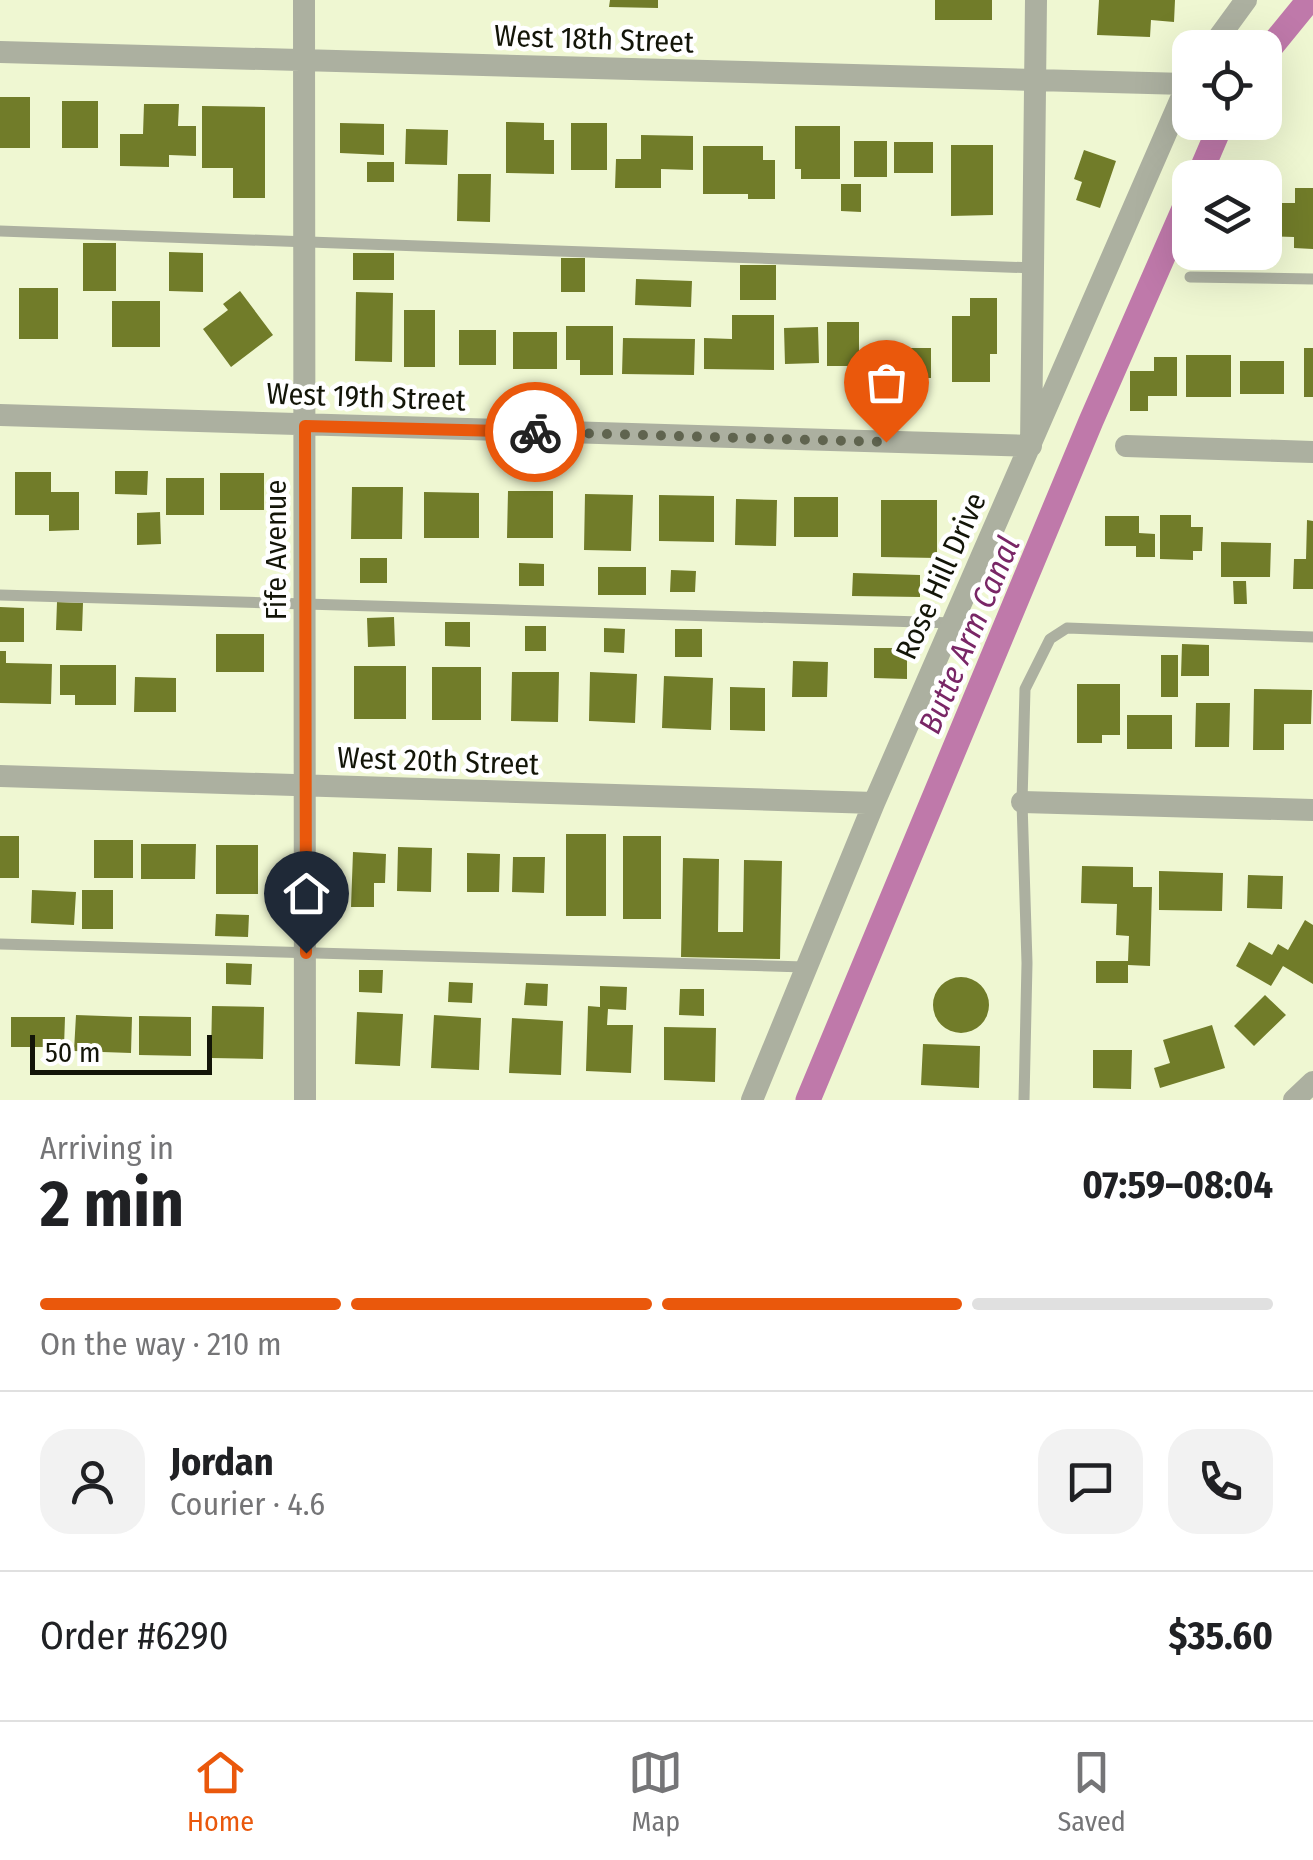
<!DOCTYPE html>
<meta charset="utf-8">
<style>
:root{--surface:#fff;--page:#f2f2f2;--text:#202124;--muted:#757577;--line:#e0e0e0;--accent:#ea580c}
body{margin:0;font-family:"Fira Sans Condensed",sans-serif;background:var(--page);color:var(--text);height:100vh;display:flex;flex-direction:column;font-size:38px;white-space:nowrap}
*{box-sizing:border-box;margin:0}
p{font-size:32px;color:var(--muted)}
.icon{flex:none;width:55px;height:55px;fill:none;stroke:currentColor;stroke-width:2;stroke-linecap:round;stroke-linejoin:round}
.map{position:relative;height:1100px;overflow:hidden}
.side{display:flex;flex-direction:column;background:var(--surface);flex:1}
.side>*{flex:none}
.buttons{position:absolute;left:1172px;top:30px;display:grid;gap:20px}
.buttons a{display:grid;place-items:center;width:110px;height:110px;border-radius:20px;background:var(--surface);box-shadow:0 10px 40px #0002;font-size:50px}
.scale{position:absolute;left:30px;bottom:25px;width:182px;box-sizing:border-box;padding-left:10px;border:5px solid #131508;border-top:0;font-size:28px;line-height:35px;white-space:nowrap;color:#131508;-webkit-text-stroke:8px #fff;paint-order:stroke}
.pin{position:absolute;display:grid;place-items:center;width:85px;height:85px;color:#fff;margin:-102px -42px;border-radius:50% 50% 50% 0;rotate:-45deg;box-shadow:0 0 10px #0007}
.pin .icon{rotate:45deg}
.courier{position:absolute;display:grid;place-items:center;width:100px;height:100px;margin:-50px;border:8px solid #ea580c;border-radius:50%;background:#fff;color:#222;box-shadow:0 2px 12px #0007}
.head em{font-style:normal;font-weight:700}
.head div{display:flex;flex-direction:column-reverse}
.head{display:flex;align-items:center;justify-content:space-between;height:170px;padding:0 40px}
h1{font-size:65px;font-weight:700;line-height:75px}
.bar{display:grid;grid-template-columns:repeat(4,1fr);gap:15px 10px;align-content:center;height:120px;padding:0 40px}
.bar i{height:12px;border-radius:8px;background:var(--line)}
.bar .active{background:var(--accent)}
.bar p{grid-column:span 4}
.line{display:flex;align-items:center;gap:25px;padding:0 40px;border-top:2px solid var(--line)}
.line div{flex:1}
.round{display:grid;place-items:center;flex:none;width:105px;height:105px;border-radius:30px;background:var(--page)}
.dock{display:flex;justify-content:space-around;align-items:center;height:140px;border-top:2px solid var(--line);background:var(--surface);font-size:28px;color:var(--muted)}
.dock a{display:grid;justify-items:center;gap:5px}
.dock .active{color:var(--accent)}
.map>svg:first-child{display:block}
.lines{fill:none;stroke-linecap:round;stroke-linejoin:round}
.canal{stroke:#bf79aa;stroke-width:25}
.building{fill:#717c29}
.lane{stroke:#acb0a0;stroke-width:11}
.street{stroke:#acb0a0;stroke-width:22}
.done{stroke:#60644f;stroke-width:10;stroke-dasharray:0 18}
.route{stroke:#ea580c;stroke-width:12}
.labels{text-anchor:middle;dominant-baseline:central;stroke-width:9;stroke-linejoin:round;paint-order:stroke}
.street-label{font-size:30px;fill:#131508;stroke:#fff}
.water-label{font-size:32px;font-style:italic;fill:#792666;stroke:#fff}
</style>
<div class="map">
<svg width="1313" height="1100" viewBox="0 0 1313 1100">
<rect width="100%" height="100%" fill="#eff7d2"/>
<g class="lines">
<path class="canal" d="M1265,54L1309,0
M1198,178L1222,122
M808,1100L1091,421L1190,195"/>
</g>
<path class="building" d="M610,0H658V8L609,7Z
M935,0H992V20H935Z
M1099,0H1175L1174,22L1151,20L1150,37L1097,35Z
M0,97H30V148H0Z
M62,101H98V148H62Z
M144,104H179L178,126H196V156L169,155V167L120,166V134H143Z
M202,106L265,107V198H233V168H202Z
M506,122L544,123V140H554V174L506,173Z
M340,123L384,124V155L340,153Z
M571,123H607V170H571Z
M795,126H840V179H801V169H795Z
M406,129L448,130L447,165L405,164Z
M641,135L693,136V170L661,169V188H615L616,159H641Z
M854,141H887V177H854Z
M894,142H933V173H894Z
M951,145H993V215L951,216Z
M703,146H763V160H775V199H748V194H703Z
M1084,150L1116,161L1100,208L1076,200L1082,182L1074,179Z
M367,162H394V182H367Z
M458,174H491L490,222L457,221Z
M841,184H861V212L841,211Z
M1295,188H1313V249L1294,248V237L1265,236V203H1295Z
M83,243H116V291H83Z
M169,252L203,253V292L169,291Z
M353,253H394V280H353Z
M561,258H585V292H561Z
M740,265H776V300H740Z
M636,279L692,281L691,307L635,305Z
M19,288H58V339H19Z
M240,291L273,335L231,367L203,329L228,310L223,304Z
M356,292L393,293L392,362L355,361Z
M970,298H997V354H990V382H952V316H970Z
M112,301H160V347H112Z
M404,310H435V367H404Z
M732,315H774V370L704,369V338L732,339Z
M827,322H859V366H827Z
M566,326H613V375H580V360H566Z
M818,327L819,363L785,364L784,328Z
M459,330H496V365H459Z
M513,332H557V369H513Z
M623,338L695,339L694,375L622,374Z
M890,348H931V378H890Z
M1304,348H1313V397H1304Z
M1186,355H1231V397H1186Z
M1154,357H1177V396H1148V411H1130V371H1154Z
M1240,361H1284V394H1240Z
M115,471H148L147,495L115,494Z
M15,472H51V492H79V530L49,531V515H15Z
M220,473H264V510H220Z
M166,478H204V515H166Z
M352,487H403L402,539H351Z
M508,491H553V538H507Z
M424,492L479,493V538H424Z
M585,494L633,495L631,551L584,550Z
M659,495L714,496V542L659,541Z
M794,497H838V537H794Z
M736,499L777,500L776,546L735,545Z
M881,500H937V558L881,557Z
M160,512L161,544L137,545V513Z
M1160,515H1191V527H1203L1202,551H1193V560L1160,559Z
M1105,516H1139V533L1155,534V557H1136V546H1105Z
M1307,520L1313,521V589H1293L1294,559H1306Z
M1221,542L1271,543L1270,577H1221Z
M360,558H387V583H360Z
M519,563L544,564V586H519Z
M598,567H646V595H598Z
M671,570L696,571L695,592H670Z
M853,573L920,575V597L852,596Z
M1233,581H1246L1247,604H1234Z
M57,602L83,603L82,631L56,630Z
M0,607L24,608V642H0Z
M394,617L395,646L368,647L367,618Z
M445,622H470V647L445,646Z
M525,626H546V651H525Z
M604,628L625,629L624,653L604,652Z
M675,629H702V657H675Z
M216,634H264V672H216Z
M1182,644L1209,645V676H1181Z
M874,648H907V679L874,678Z
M0,651H6V663L52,664L51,704L0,703Z
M1161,655H1178V697H1161Z
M793,661L828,662L827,697H792Z
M60,665H116V705H75V695H60Z
M354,666H406V719H354Z
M432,667H481V720H432Z
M512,672H559L558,722L511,721Z
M590,672L637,674L635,723L589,721Z
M664,676L713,678L711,730L662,728Z
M135,677L176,678V712H134Z
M1077,684H1120V735H1102V743H1077Z
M730,687L765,688V731L730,730Z
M1254,689L1312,690L1311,724H1284V750H1253Z
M1196,703H1230L1229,747H1195Z
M1127,715H1172V749H1127Z
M566,834H606V916H566Z
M0,836H19V878H0Z
M623,836H661V919H623Z
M94,840H133V878H94Z
M141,844H196L195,879H141Z
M216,845H258V894H216Z
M398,847L432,848L431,892L397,891Z
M353,852L386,854L385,883H374V907H351Z
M467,853L500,854L499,892H467Z
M513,857H545L544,893L512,892Z
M683,858L719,859L718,932H743L744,860L782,861L780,959L681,957Z
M1082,866L1133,867V887H1152L1150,966L1128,965V983H1096V961H1128L1129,936L1116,935L1117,904L1081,903Z
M1159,871L1223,873L1222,911L1159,910Z
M1248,875L1283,876L1282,909L1247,908Z
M32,890L76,892L74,925L31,923Z
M82,890H113V929H82Z
M216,914L249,915L248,937L215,936Z
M1305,920L1313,925V984L1283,966L1271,986L1236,966L1249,942L1272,955L1278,944L1288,950Z
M226,963L252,964L251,985L226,984Z
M359,970H383L382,993L359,992Z
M933 1005a28 28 0 1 1 56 0a28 28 0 1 1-56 0Z
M449,982L473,983L472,1003L448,1002Z
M526,983L548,984L547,1006L524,1005Z
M600,986L627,987L626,1010L608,1009L607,1025H633L631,1073L586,1071L588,1006L600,1007Z
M680,989H704V1016L679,1015Z
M1265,995L1286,1015L1254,1046L1234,1026Z
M212,1006L264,1007L263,1059L211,1058Z
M357,1012L403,1014L400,1066L355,1064Z
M76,1015L132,1017L131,1053L74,1051Z
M434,1015L481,1018L479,1070L431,1068Z
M139,1016L191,1017V1056L139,1055Z
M11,1017H65L64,1047H11Z
M512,1018L563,1021L561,1075L509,1073Z
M1212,1025L1225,1068L1160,1088L1154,1068L1170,1063L1163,1040Z
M664,1027L716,1028L715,1082L664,1080Z
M923,1044L980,1046L979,1088L921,1085Z
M1093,1050H1132L1131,1089L1093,1088Z"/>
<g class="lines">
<path class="lane" d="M0,231L1035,268
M1190,277L1313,279
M0,595L954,623
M0,944L805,967
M1024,1100L1027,963L1022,802L1025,689L1050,639L1067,628L1313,637"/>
<path class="street" d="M304,0L305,1100
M1211,48L1246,0
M0,52L1186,84
M0,415L1031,446L1036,0
M1126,446L1313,452
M0,776L874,803
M1022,802L1313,810
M752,1100L874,803L1190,78
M1294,1100L1313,1082"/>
</g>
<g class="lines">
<path class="done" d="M535,432L886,442"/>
<path class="route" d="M306,953L305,426L535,432"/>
</g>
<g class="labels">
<g class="street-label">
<text transform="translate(594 39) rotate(2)">West 18th Street</text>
<text transform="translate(366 397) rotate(2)">West 19th Street</text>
<text transform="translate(276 550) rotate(-90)">Fife Avenue</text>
<text transform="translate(941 576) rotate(-66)">Rose Hill Drive</text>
<text transform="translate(438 761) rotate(2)">West 20th Street</text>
</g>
<g class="water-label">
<text transform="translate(969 635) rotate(-67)">Butte Arm Canal</text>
</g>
</g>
</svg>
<div class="buttons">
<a><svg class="icon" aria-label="locate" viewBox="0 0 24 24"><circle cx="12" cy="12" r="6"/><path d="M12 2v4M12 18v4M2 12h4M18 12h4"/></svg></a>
<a><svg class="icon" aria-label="layers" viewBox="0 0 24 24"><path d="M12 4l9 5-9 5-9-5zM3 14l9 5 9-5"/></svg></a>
</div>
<div class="scale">50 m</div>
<div class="pin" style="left:886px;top:442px;background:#ea580c"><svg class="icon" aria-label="bag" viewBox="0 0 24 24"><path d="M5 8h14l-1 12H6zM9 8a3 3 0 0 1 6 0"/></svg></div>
<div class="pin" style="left:306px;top:953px;background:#1f2937"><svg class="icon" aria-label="home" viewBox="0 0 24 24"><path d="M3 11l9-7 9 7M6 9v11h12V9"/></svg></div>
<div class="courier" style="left:535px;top:432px"><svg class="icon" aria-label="bike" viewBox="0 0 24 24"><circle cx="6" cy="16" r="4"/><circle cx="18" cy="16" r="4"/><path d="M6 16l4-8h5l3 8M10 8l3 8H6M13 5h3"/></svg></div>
</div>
<section class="side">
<div class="head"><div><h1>2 min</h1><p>Arriving in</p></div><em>07:59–08:04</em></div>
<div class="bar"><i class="active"></i><i class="active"></i><i class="active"></i><i></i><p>On the way · 210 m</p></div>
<div class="line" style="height:180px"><a class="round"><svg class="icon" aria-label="person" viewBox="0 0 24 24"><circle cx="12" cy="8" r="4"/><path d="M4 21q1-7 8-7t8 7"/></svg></a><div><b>Jordan</b><p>Courier · 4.6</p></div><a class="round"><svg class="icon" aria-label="chat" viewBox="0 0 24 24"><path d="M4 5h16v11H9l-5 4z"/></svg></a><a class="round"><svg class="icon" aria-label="phone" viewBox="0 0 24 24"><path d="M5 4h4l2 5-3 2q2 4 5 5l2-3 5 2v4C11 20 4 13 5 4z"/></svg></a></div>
<div class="line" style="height:130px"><div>Order #6290</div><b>$35.60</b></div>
</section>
<nav class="dock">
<a class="active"><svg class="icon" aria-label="home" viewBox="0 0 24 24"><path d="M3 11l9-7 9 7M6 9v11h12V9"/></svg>Home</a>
<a><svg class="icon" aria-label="map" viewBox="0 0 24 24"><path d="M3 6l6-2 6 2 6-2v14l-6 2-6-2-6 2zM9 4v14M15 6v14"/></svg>Map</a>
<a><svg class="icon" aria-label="saved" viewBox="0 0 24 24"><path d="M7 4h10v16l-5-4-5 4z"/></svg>Saved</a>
</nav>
